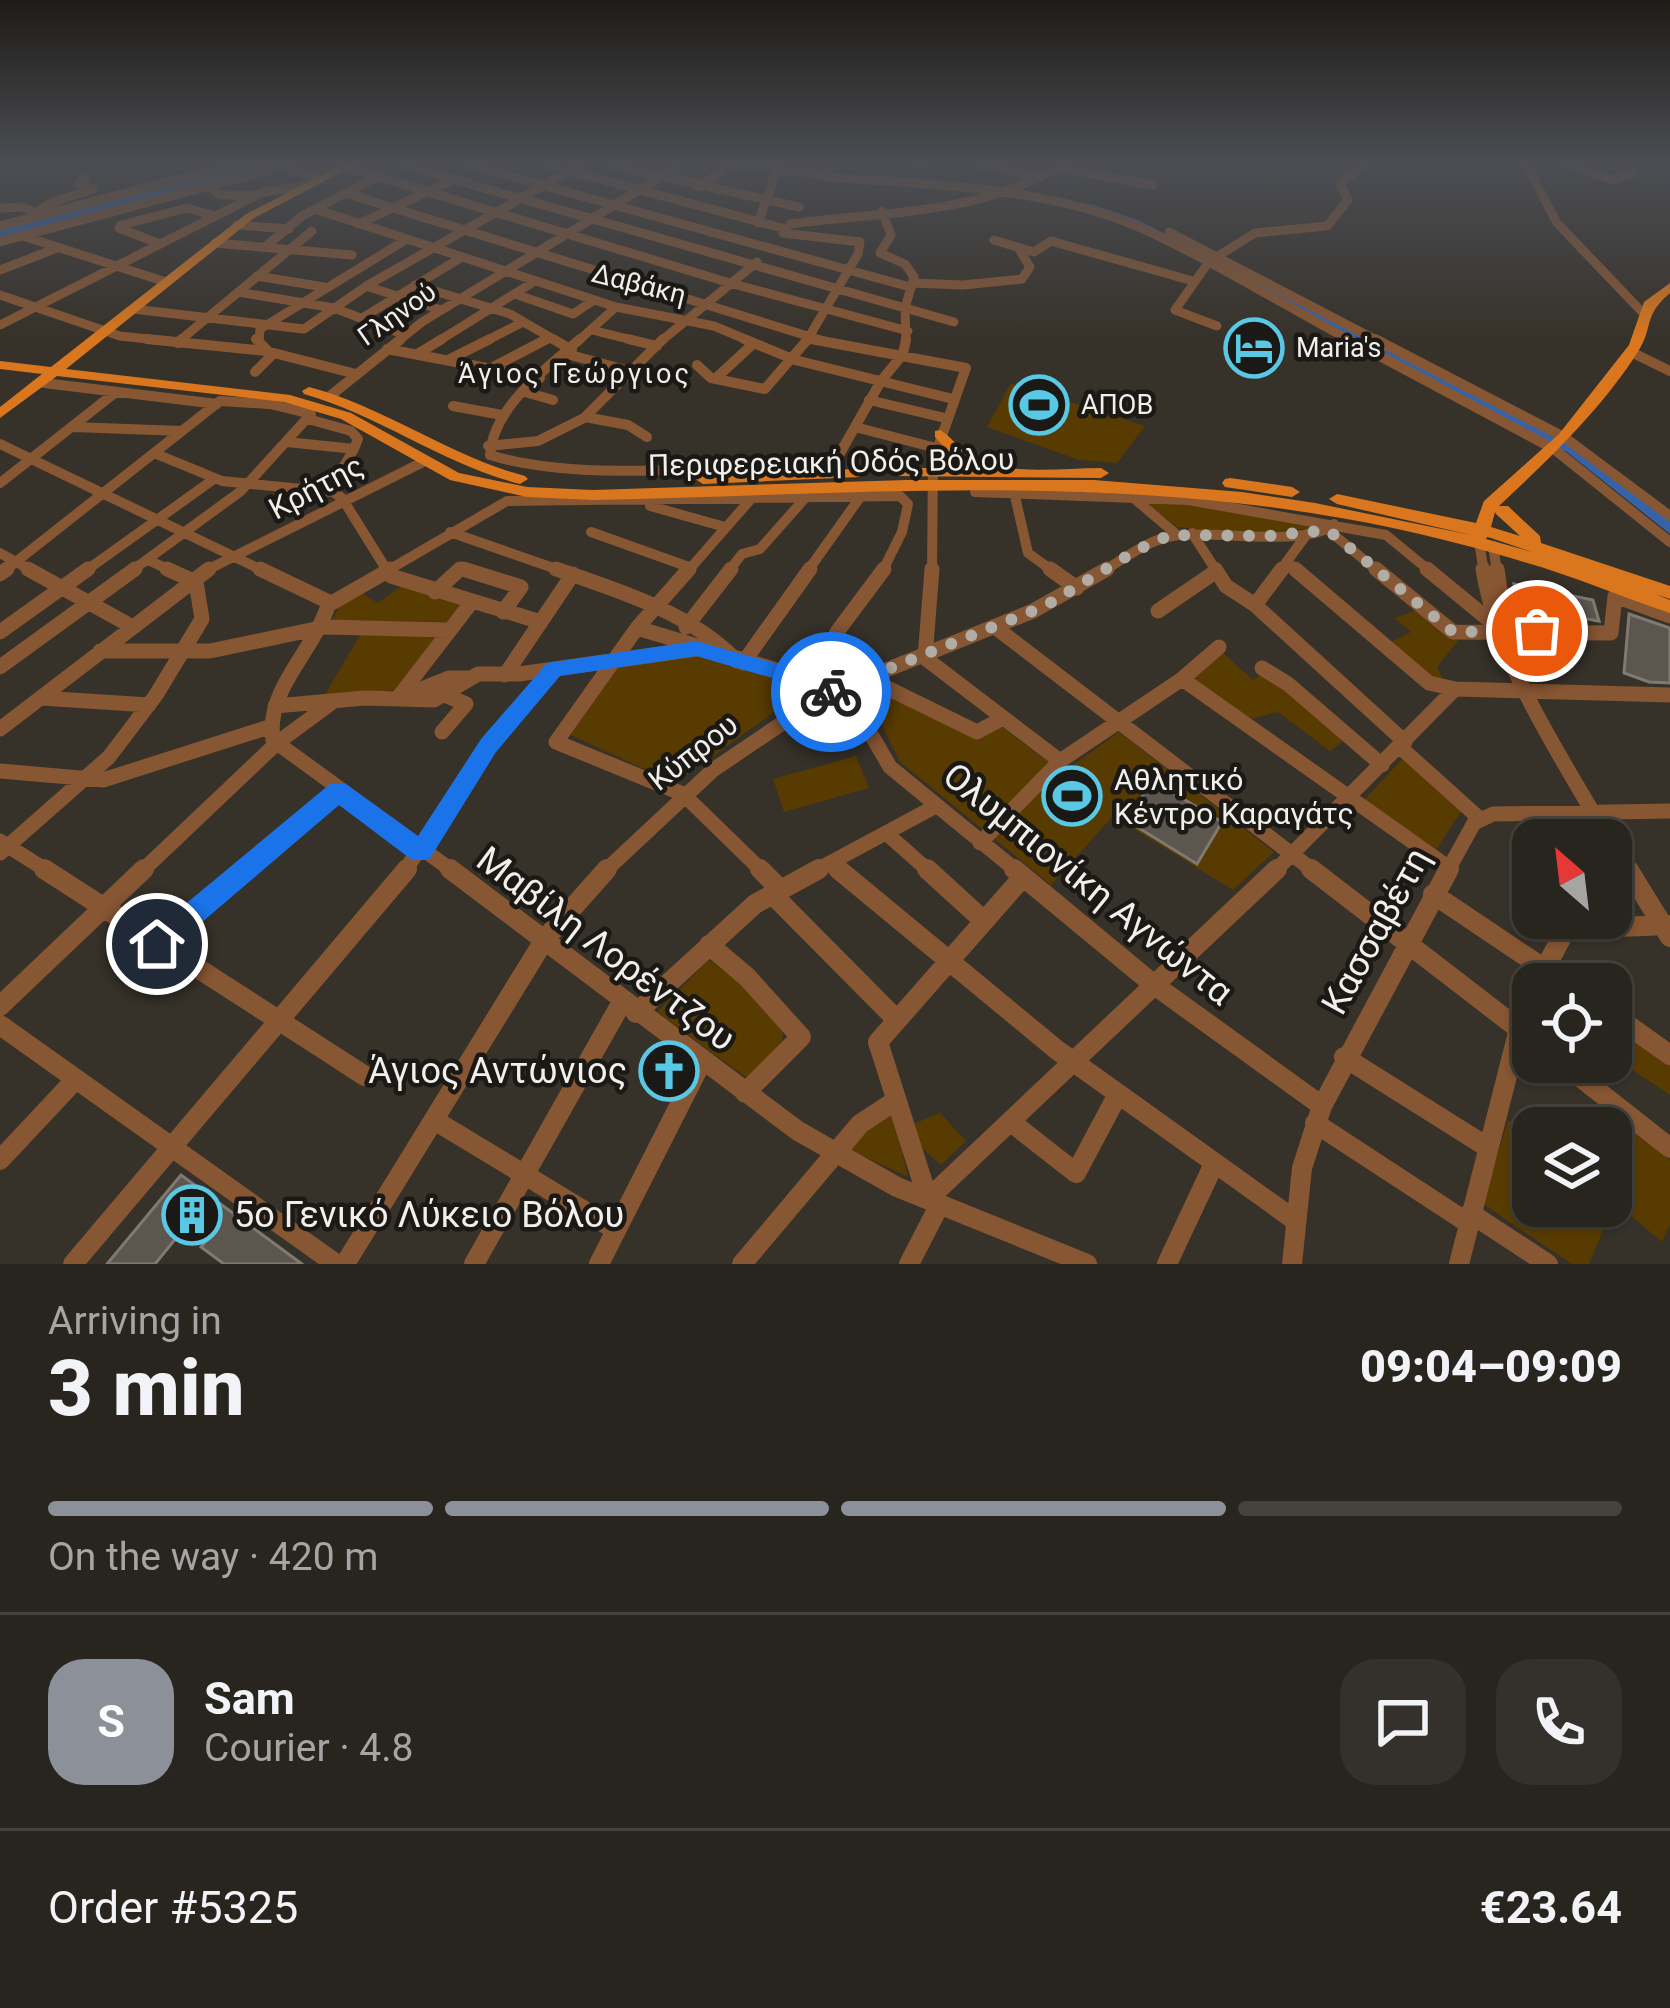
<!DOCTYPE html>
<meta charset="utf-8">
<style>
:root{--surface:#28251f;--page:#34312c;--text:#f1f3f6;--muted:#a5a5a4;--line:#44423d;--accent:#8c9099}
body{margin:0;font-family:Roboto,sans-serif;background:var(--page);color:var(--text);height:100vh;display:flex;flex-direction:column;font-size:45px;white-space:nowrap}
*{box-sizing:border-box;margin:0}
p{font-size:39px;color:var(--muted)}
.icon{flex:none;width:66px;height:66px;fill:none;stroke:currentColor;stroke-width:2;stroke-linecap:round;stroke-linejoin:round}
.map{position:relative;height:1264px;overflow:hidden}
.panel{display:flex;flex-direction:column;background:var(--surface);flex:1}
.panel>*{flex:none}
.needle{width:78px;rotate:332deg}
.buttons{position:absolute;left:1512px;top:819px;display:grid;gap:24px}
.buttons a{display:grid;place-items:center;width:120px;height:120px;border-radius:24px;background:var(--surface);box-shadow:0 3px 9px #0004,0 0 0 3px var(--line);font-size:60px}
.pin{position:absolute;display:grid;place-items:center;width:102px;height:102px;color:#fff;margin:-51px;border:6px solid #fff;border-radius:50%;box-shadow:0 3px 12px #0007}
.courier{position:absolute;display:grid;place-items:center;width:120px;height:120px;margin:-60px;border:9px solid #1a73e8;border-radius:50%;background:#fff;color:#222;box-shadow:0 3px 15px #0007}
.summary em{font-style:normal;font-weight:800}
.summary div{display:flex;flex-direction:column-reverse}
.summary{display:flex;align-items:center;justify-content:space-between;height:204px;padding:0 48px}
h1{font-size:78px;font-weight:800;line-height:90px}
.bar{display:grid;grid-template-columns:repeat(4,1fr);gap:18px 12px;align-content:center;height:144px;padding:0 48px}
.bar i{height:15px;border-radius:9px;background:var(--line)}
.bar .on{background:var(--accent)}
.bar p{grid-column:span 4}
.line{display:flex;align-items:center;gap:30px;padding:0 48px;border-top:3px solid var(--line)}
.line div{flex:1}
.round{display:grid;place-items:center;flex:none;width:126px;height:126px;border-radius:36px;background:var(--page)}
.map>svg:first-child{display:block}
.green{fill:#583b01}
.water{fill:#3663a8}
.building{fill:#5c564e;stroke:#7f7971;stroke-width:3}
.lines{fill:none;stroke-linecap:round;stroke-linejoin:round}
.minor-far3{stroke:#875633;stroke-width:9}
.minor-far2{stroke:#875633;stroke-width:10}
.minor-far1{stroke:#875633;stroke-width:15}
.minor{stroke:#875633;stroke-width:20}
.major{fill:#da771e;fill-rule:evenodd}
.route{fill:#1a73e8}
.done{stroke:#b0aca6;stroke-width:12;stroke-dasharray:0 21.6}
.labels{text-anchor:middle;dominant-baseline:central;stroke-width:9;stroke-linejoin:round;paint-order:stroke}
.far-street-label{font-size:27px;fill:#f2efea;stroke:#1b1915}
.far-poi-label{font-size:27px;fill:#f2efea;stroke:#1b1915;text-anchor:start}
.far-neighbourhood-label{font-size:27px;letter-spacing:3px;fill:#f2efea;stroke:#1b1915}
.street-label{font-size:30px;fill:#f2efea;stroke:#1b1915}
.poi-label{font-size:30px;fill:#f2efea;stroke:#1b1915;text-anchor:start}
.near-street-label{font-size:36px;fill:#f2efea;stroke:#1b1915}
.near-poi-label{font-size:36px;fill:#f2efea;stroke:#1b1915;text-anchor:end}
</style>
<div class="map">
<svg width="1670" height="1264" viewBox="0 0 1670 1264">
<rect width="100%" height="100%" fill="#363129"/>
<path class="green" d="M1011,383L1145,426L1117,463L1079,460L987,427Z
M1138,498L1182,501L1317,528L1241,534L1177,527Z
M401,586L462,606L448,622L332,620L341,603L360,592L378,603Z
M1419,609L1458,641L1437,667L1445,683L1431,680L1387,644L1411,632L1395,618Z
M362,632L440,634L397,690L324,696Z
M696,652L796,684L787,703L675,783L566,733L617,663Z
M1223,653L1253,680L1264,673L1346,739L1330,751L1278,712L1251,719L1192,682L1193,675Z
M889,693L976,737L999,725L1051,764L1047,769L1058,776L1119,732L1274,852L1233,890L1113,816L1051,885L900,762L871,703Z
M856,756L869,788L784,812L773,779Z
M1404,757L1462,810L1436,850L1364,800Z
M709,960L744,986L783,1030L782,1042L747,1078L657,1012Z
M1611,1019L1670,1060V1095L1611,1056Z
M1600,1106L1670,1160V1224L1662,1242L1615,1202L1589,1264H1572L1483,1204L1508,1120L1533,1137V1206H1611V1128H1589Z
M940,1113L966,1141L941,1165L920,1146L913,1124Z
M887,1114L894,1118L908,1177L852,1151L849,1144Z"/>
<path class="water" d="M241,164H284L0,239V227Z
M1024,194L1094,205L1138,220L1577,447L1670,520V534L1567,452L1176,243L1132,223Z"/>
<path class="building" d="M1514,584L1593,600L1599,621L1519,607Z
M1629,614L1670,628V683L1649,682L1624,673Z
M1153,781L1222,822L1197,864L1126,820Z
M181,1175L302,1264H224L201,1247L210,1236L190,1221L155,1264H107Z"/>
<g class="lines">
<path class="minor-far3" d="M400,164L954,322
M466,164L910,287
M543,164L786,229
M608,164L799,207
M736,164L825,175
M824,164L827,177C931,185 1046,186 1143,229C1215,262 1284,305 1353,342
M914,164H928
M975,164L1041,176
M1526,164L1557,223L1644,314
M1566,164L1614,180L1634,173
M283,167L320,179
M346,167L730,283L908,331
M1058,168L1153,185
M210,187L220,195H252
M699,187L731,164
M345,193L827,342
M0,208L23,207L41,215
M315,209L616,307L714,326L752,342
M882,211L891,235L880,253L905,264L914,277L905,308L906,342
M32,217L48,204L93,189L79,184L85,177
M758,223L778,166
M358,224L457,178
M790,224C883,211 980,216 1062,164
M121,225L187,208L215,216
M237,225L289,229
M0,226L236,164
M119,228L160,244
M1169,232L1380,342
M783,233L860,242L858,254L806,342
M23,236L166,282
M994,240L1034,252L1051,241L1193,281
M0,242L291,164
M215,243L352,255
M265,247L302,216L377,177
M1218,256L1255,233L1327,226L1348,200L1340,184L1367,164
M1208,263L1175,310L1217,326
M0,270L57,248
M257,276L324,287
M912,283L963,285L1022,279L1030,267L1019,249
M415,285L510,314L558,342
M366,286L441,310
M238,292L334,308L405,335
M515,294L573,314L594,300
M0,295L120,336L176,342
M133,309L304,329L368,285L581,164
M362,318L462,257
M0,325L261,193L307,185
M592,330L640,342
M178,342L312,231
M259,342L260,329L407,239
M397,342L422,322L682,164
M437,342L535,281
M484,342L523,322
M541,342L550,337
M577,342L616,307
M660,342L757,262"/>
<path class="minor-far2" d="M147,339L266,351L356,374
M553,339L572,350
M580,339C546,369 493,407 490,455C584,484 734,465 835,462L881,381L903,354L906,339
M628,339L657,346
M744,339L795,360L953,399
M811,339L966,368L933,461L932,572
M1348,339L1554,449L1670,542
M1375,339L1564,437L1670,516
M177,343L182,339
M387,349L540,378
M1631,352L1670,371
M419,353L442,339
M567,354L633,372
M450,359L490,339
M697,365L711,378L765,389L808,339
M495,366L547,339
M255,372L272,355L256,339
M715,379L754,343
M44,383L217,404
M525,392L553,400
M330,396L401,339
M869,400L945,418
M453,406L502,415
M585,417L628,425L647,437
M308,419L351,431L358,439L354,449
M73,427L182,431
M855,427L936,448
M287,442L354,449L329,491
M0,444L266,572
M488,446L538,441L584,418L663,339
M154,453L222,481L333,492L342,498L388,572
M0,483L116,392
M975,492L1188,500L1386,535L1431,572
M1014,492L1028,553L1054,572
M1130,495L1176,534
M650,506L725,527
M1328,530L1379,572
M450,532L565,572
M591,532L689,567
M1192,533L1217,572
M1479,542L1484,572
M1493,546L1497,572
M0,553L34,572
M148,560L174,572
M1287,562L1298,572
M3,572L220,401L270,404L311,414L241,491L130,572
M84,572L214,479
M203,572L423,462
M385,572L507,501L900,496L908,504L902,532L882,572
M457,572L461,568L473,572
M687,572L751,499
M728,572L742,554L760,549L806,497
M807,572L861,496
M1102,572C1122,560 1145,542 1168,537C1209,528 1306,549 1334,524
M1279,572L1307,534"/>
<path class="minor-far1" d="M28,569L131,626
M260,569L329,602C316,650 265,688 273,740L454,872
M386,569L391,576L541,622
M463,569L521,587L503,612
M556,569C618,590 691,613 737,661
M689,569L637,628L556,742L683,794L763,872
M932,569L925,658L1060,761
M1050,569L1077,588
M1215,569L1226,586L1255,605L1405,742
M1295,569L1429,683L1455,689
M1376,569L1453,632L1611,633L1615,596L1670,616
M1427,569L1500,629
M1483,569C1499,667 1560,754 1609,840
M1497,569L1504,617L1500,629
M0,574L7,569
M435,592L460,569
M330,604L391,569
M1255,605L1282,569
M1158,611L1215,572
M686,627L731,569
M995,627L1315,872
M637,628L817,682
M0,632L88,569
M100,651H210L325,627L449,630
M743,663L810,569
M0,667L135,569
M1262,668L1288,684L1382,765
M505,675L573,574
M865,677L977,732L1003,718
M1182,679L1448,867
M843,686L890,767L1018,872
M824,695L816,678L837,632L884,569
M402,697L449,678H470
M41,698L149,705
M397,699L471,603
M275,706L365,698L434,700L478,674H519L696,649
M0,729L209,569
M442,732L466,704L445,695
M1400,747L1479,818
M0,771L103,780L269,727
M886,833L930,872
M0,841L49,872
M980,843L1060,761L1182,679L1219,647
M1611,843L1629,872
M0,853L109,757L156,695L202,619L196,582L167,569
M831,863L842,872
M141,872L277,743L334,701
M242,872L338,791
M404,872L488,746L554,669
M604,872L713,770L824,695L1033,611L1107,569
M813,872L936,806
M1274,872L1455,689L1670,695
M1447,872L1474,823L1493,814L1670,811"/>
<path class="minor" d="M44,869L365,1076
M450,869L798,1131L897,1187L1087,1264
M760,869L780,889
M838,869L1057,1050L1296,1221
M927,869L984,921
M1014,869L1153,984L1322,1106
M1311,869L1533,1040
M1628,869L1670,937
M1022,878L878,1042L928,1199L1277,869
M772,894L897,1020
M1433,894L1567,984
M157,944L245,869
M709,945L747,977L801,1037L745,1093
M1537,984L1566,929L1670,925
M0,1006L144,869
M636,1013L755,904L819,869
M1611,1013L1670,1055
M0,1025L336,1264
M1344,1057L1487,1147
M1561,1062L1670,1148
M434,1120L616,1230
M1011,1122L1076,1173L1117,1096
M1315,1123L1468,1223
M0,1160L76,1079
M1470,1213L1548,1264
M73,1264L407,869
M345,1264L545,939L607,869
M474,1264L622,1002
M599,1264L701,1063
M742,1264L860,1124L895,1101
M909,1264L940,1204
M1167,1264L1213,1166
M1292,1264L1302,1168L1322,1106L1449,869
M1459,1264L1519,1029L1533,994"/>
<path class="major" d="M344,164H357L254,218L66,369L290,395L351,413L459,473L527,487L593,490L906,480H1094L1242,492L1315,503L1471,535L1337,504L1329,499L1337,494L1476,523L1484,501L1559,434L1629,345L1644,302L1670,283V293C1643,316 1654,325 1639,350C1602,409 1549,459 1499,506H1508L1540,536L1541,543L1670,586V599L1655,594L1670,600V613C1621,597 1574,576 1524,562C1455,541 1383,524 1311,513C1071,475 835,495 593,500L527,497L450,480L341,419L284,402L57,376L0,418V407L42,374L0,369V361L51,367L246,214ZM1495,512L1496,514L1520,536L1491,527ZM1487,537L1491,538L1532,552L1486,539Z
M309,387C385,407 449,456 525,476L528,479L520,484C442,464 381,416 304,394L302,391Z
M940,430C951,436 958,448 969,455C1006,477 1058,468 1101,468L1109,473L1101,478L896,476L893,473L901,468H975L956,460L935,437V431Z
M855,469L860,471V477L703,484L695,479L703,474Z
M1230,478L1292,487L1300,492L1292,497L1225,487L1222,483L1225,479Z"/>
</g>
<linearGradient id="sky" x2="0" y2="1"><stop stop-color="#1e1b17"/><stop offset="0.48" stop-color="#4c4e54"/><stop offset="1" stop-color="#4c4e54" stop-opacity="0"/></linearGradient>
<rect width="1670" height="341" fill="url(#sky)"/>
<path class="route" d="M696,641L824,677L841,692L824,704L810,689L696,656L560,676L496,752L429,860H412L339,805L166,953L157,956L148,953L144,944L148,935L330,784H346L418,836L481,739L547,663Z"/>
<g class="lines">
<path class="done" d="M831,692L1045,606L1137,550L1170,535L1267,536L1328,530L1453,632L1537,631"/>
</g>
<defs>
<symbol id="hotel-ring" viewBox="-11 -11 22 22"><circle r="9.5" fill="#1b1915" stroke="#59c8e5" stroke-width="1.5"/><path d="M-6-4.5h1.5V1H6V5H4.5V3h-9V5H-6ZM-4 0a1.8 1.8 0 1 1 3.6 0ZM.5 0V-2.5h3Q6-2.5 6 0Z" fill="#59c8e5"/></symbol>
<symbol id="stadium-ring" viewBox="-11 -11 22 22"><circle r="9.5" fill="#1b1915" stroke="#59c8e5" stroke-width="1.5"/><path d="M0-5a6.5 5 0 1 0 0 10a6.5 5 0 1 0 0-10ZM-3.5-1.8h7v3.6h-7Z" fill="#59c8e5"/></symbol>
<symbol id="church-ring" viewBox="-11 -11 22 22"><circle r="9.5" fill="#1b1915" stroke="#59c8e5" stroke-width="1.5"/><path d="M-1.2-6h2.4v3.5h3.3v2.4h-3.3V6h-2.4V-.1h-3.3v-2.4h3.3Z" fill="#59c8e5"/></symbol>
<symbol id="building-ring" viewBox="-11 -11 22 22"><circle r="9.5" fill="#1b1915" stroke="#59c8e5" stroke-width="1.5"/><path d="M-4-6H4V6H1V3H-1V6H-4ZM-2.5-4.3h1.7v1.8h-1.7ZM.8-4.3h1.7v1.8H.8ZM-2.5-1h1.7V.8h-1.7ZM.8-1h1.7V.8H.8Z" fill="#59c8e5"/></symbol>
</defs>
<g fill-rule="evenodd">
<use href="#hotel-ring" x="1221" y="315" width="66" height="66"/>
<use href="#stadium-ring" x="1006" y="372" width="66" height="66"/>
<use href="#stadium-ring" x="1039" y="763" width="66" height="66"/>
<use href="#church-ring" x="636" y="1038" width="66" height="66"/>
<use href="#building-ring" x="159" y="1182" width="66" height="66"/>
</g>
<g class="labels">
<g class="far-street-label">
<text transform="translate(639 284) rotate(14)">Δαβάκη</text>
<text transform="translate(397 314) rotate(-35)">Γληνού</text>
</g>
<g class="far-poi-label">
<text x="1296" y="348">Maria's</text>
<text x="1081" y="405">ΑΠΟΒ</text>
</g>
<g class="far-neighbourhood-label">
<text x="575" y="374">Άγιος Γεώργιος</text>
</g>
<g class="street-label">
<text transform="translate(831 462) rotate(-1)">Περιφερειακή Οδός Βόλου</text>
<text transform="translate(316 487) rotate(-28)">Κρήτης</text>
<text transform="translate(693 752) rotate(-38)">Κύπρου</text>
</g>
<g class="poi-label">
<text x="1114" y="779">Αθλητικό<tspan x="1114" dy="34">Κέντρο Καραγάτς</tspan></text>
</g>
<g class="near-street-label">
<text transform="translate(1088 884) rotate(39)">Ολυμπιονίκη Αγνώντα</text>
<text transform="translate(1376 931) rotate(-61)">Κασσαβέτη</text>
<text transform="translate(606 949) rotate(37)">Μαβίλη Λορέντζου</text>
</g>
<g class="near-poi-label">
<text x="627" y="1071">Άγιος Αντώνιος</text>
<text x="234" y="1215" text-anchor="start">5ο Γενικό Λύκειο Βόλου</text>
</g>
</g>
</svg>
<div class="buttons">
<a><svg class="needle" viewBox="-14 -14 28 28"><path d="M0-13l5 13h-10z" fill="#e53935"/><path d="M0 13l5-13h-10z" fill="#a5a5a4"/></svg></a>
<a><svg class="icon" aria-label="locate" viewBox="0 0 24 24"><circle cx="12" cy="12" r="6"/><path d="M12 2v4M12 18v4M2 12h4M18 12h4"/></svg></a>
<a><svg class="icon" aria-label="layers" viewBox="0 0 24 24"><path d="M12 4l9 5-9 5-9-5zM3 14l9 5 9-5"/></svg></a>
</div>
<div class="pin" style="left:1537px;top:631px;background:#ea580c"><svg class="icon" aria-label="bag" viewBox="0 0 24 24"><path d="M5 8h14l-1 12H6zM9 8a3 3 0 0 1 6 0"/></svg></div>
<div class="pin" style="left:157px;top:944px;background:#1f2937"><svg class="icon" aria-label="home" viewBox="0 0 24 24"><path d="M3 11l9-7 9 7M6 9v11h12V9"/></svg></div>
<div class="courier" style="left:831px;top:692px"><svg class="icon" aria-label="bike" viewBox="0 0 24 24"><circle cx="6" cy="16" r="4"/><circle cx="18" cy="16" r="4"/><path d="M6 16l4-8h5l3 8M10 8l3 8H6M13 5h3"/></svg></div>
</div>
<section class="panel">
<div class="summary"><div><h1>3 min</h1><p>Arriving in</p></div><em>09:04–09:09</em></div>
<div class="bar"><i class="on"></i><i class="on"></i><i class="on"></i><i></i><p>On the way · 420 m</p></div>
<div class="line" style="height:216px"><b class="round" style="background:var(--accent);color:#fff">S</b><div><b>Sam</b><p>Courier · 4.8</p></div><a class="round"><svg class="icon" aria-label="chat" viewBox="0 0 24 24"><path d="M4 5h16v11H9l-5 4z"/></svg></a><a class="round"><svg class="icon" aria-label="phone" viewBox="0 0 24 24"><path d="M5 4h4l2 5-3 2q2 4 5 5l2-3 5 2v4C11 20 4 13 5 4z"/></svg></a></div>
<div class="line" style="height:156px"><div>Order #5325</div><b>€23.64</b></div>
</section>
